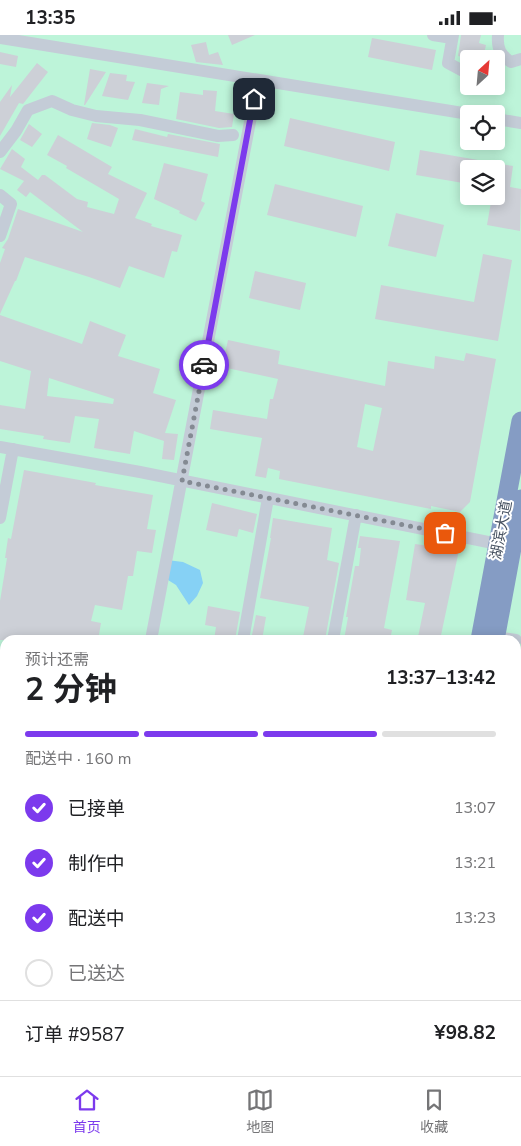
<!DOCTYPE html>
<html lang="zh">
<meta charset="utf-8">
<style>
:root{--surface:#fff;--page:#f2f2f2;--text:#202124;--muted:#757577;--line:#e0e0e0;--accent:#7c3aed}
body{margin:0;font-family:"Nunito Sans","Noto Sans SC",sans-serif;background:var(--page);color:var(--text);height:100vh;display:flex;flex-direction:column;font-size:19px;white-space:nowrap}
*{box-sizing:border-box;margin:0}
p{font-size:16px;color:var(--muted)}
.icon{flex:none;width:28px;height:28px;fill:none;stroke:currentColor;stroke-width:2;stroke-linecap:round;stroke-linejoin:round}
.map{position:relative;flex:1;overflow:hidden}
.side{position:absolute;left:0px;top:600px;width:521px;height:441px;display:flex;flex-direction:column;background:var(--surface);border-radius:15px 15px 0 0;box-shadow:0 2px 12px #0003}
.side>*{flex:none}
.needle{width:32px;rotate:26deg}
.fabs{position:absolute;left:460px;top:15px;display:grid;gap:10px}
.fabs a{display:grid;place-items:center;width:45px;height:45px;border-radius:5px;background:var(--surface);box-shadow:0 2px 12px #0003;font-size:25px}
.pin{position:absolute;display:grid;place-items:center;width:42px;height:42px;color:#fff;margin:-21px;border-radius:10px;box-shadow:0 2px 8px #0006}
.courier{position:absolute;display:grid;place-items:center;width:50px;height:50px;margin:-25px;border:4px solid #7c3aed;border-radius:50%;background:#fff;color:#222;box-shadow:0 1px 6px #0007}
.summary em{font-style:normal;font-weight:700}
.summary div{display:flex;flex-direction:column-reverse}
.summary{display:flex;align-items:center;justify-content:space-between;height:85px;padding:0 25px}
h1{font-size:32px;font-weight:700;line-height:38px}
.bar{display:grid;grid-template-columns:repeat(4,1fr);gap:8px 5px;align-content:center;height:60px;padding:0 25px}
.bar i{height:6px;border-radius:4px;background:var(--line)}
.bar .active{background:var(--accent)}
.bar p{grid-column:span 4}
.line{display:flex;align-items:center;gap:12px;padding:0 25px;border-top:1px solid var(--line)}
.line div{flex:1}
ol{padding:0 25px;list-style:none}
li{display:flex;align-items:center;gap:15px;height:55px}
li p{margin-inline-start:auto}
li .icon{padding:5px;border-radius:50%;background:var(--accent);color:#fff;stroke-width:4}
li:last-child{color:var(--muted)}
li i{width:28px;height:28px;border:2px solid var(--line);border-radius:50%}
.status{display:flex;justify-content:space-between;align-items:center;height:35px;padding:0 25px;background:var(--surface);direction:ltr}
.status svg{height:14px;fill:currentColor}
.dock{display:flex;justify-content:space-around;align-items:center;height:70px;border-top:1px solid var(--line);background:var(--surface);font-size:14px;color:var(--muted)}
.dock a{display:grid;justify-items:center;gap:2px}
.dock .active{color:var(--accent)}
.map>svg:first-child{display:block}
.green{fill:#bdf4d9;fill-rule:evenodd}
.water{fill:#86d1f5}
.building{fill:#cdd0d7;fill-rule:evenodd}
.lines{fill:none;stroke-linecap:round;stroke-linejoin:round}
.minor{stroke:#c4ccd7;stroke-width:12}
.highway{stroke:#859cc4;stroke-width:19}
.done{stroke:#848a93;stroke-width:5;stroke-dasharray:0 9}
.route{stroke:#7c3aed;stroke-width:6}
.labels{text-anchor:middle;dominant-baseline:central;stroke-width:4;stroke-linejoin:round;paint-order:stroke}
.street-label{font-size:15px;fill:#475261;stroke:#fff}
</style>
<div class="status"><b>13:35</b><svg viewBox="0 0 49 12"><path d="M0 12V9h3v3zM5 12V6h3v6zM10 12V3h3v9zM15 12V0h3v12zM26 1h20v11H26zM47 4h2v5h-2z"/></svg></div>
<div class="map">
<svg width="521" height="1041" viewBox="0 0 521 1041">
<rect width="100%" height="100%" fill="#f4f2f1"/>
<path class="green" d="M0,0H521V1041H0ZM469,24H496V51H469ZM469,79H496V106H469ZM469,134H496V161H469ZM5,605H516V1036H5Z"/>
<path class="water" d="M167,525L183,527L200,535L203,548L197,561L189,570L176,550L168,545Z"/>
<path class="building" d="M228,0H255L232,10Z
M461,0H481L479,8L486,10L483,24H471L458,21Z
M372,3L436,15L432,35L368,22Z
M206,7L209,20L218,17L223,30L196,27L191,10Z
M0,17L18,21L16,32L0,29Z
M37,28L48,37L23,69L19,68L0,101V67L12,50L10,62Z
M90,34L106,37L85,70H84Z
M110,38L127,40L126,46L135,47L128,65L102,61Z
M147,48L169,51L161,54L159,70L142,68Z
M203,55L217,56L215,76L234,79L232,92L219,93L176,84L180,57L203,60Z
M290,83L395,107L389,136L284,111Z
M92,88L110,90L118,93L111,112L87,104Z
M29,89L42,99L32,112L20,105Z
M135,94L167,102L168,99L220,109L218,122L132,105Z
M58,100L112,132L108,139L147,158L135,183L152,189L151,191L182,200L177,217L172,216L164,243L129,231L120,253L89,242L25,222L16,246H15L0,279V228L5,214L2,213L8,204L18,174L83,197L30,157L26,162L17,155L24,146L0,134L12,114L25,124L21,132L38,145L42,140H45L77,164L88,167L87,172L114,179L119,164L66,133L67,131L47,120Z
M420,115L513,131L510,152L521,154L520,196L487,190L492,161H496V134H469V149L416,140Z
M164,128L208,139L201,166L205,168L196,186L179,178L180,176L154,164Z
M275,149L363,171L356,202L267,180Z
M396,178L444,190L436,222L388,211Z
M483,219L512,225L498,306L375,284L381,250L474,267Z
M255,236L306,248L300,275L249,263Z
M0,280L82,309L90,286L126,300L118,321L160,334L153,358L176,365L165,398L178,399L174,425L162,424L164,406L134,396L130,419L94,413L99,384L75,381L70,408L43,404L44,401L0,394V370L25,374L31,336L0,326ZM49,343L114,364L113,369L47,361Z
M228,305L280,316L278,329L385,351L388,326L434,334L435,321L464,326L466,318L496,324L470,467L460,477L431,471V474L279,444L280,436L268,433L266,443L255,441L262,403L210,394L213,375L267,384L270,364H273L278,344L222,332ZM365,369L382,373L373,416L357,412Z
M24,435L96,448L95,450L153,460L147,494L156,495L152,518L137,516L133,541H128L122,575L95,570L91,586L101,588L98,605H0V566L7,523H5L8,503L11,504Z
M212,468L257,479L253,498L239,494L237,502L206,495Z
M273,483L332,493L327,525L339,528L325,605L303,602L309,572L260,563L271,503H270Z
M360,501L400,506L384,593L392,595L390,605H344L348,582H346L355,531H359L361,513H358Z
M415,509L459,515L440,605H422L423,603L418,602L425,568L406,565Z
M208,571L240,577L235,605H214L216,592L205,590Z
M256,580L266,582L262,605H251Z"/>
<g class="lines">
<path class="minor" d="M433,0L452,3
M453,0L448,28L463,36L469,35
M498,0C497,13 500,20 511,27L521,24
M0,3L469,79
M496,84L521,88
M0,117L16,96L28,75L52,66L72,75L96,81L140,85L218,101L233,100
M0,160L11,169L0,201
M0,412L140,437L498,509
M0,483L13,414
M495,602L516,605
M151,605L258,45
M243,605L268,463
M333,605L356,480
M0,626L5,627
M516,827L521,803
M516,965L521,966
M0,967L5,968
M69,1041L70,1036"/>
<path class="highway" d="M480,605L521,386
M495,605L521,464
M399,1041L400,1036
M413,1041L414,1036"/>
</g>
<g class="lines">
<path class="done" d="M204,330L182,446L445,498"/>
<path class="route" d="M204,330L254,64"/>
</g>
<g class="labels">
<g class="street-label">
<text transform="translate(501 495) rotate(-79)">湖滨大道</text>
</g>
</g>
</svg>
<div class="fabs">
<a><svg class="needle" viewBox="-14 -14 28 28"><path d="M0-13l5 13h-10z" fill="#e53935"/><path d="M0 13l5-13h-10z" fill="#757577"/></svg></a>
<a><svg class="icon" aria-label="locate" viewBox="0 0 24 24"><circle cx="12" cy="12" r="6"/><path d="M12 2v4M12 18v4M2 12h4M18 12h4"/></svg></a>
<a><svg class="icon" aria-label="layers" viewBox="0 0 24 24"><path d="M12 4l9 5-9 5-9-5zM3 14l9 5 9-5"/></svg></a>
</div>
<div class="pin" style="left:445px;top:498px;background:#ea580c"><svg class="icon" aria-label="bag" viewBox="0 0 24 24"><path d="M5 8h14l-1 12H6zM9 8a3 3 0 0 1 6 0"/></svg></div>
<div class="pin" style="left:254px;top:64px;background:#1f2937"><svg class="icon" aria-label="home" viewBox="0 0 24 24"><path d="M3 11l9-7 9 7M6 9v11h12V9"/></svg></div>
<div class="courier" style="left:204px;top:330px"><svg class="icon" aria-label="car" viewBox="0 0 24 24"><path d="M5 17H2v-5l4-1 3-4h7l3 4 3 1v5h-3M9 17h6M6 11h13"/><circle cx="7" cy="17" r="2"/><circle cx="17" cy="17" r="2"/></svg></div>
<section class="side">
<div class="summary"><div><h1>2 分钟</h1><p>预计还需</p></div><em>13:37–13:42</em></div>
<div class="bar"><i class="active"></i><i class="active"></i><i class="active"></i><i></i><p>配送中 · 160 m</p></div>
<ol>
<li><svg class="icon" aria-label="check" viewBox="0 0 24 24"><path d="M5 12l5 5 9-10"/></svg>已接单<p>13:07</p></li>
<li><svg class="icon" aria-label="check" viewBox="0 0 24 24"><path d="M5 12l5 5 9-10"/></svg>制作中<p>13:21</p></li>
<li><svg class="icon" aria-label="check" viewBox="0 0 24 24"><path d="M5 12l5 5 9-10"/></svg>配送中<p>13:23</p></li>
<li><i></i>已送达</li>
</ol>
<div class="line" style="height:65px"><div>订单 #9587</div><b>¥98.82</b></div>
</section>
</div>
<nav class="dock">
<a class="active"><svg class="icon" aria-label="home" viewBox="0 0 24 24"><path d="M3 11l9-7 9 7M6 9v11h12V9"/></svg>首页</a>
<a><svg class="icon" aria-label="map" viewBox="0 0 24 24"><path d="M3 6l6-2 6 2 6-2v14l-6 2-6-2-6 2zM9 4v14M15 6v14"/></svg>地图</a>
<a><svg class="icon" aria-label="saved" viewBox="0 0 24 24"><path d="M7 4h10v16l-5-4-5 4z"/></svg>收藏</a>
</nav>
